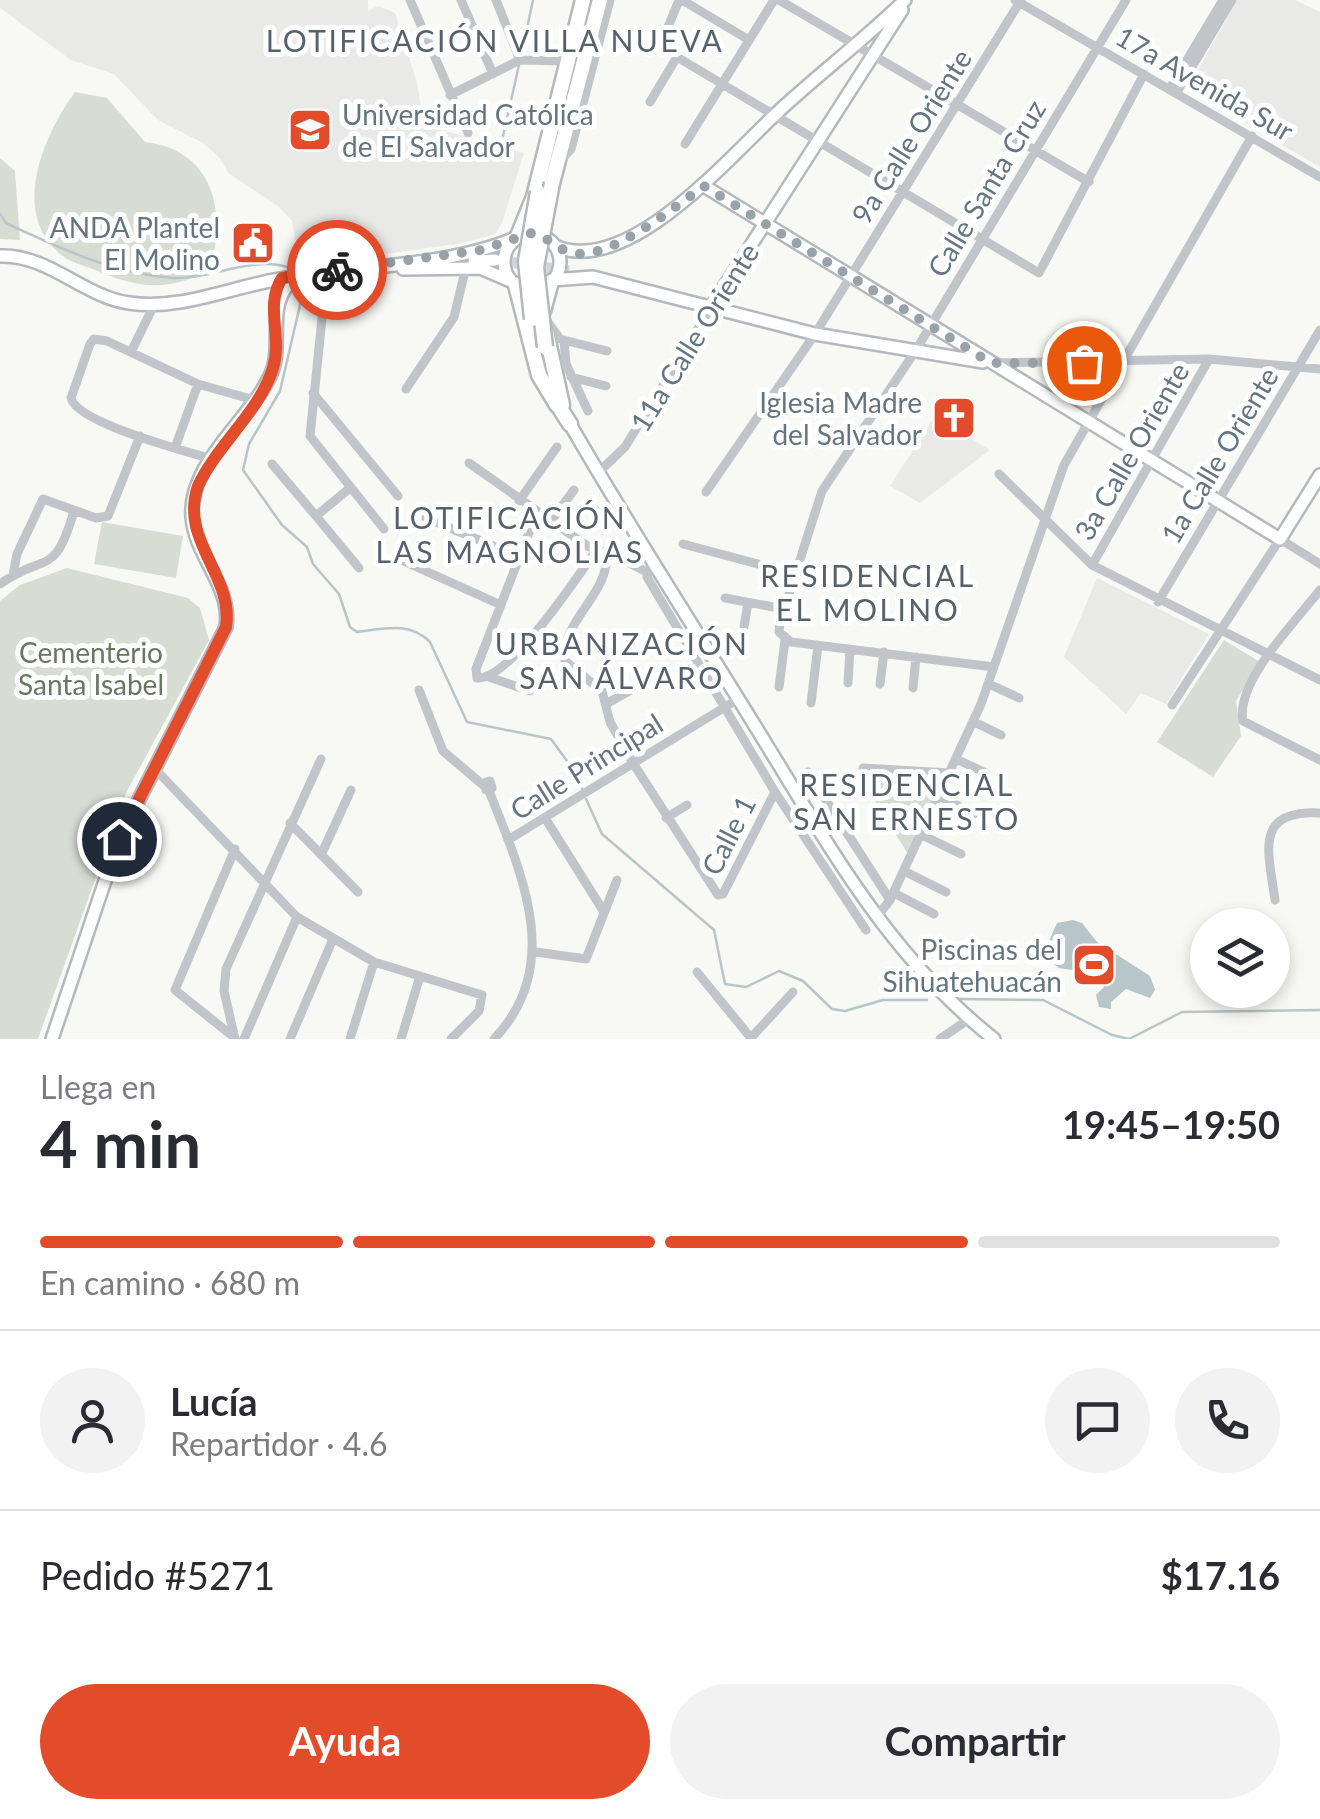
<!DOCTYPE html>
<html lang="es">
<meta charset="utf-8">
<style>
:root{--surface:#fff;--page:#f2f2f3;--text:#2b2b33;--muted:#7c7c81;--line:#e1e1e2;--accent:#e24c2b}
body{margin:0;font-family:Lato,sans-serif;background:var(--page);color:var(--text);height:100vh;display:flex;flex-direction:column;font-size:38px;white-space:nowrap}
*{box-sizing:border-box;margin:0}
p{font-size:32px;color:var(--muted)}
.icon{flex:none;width:55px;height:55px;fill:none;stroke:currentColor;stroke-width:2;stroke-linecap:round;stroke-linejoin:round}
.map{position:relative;height:1039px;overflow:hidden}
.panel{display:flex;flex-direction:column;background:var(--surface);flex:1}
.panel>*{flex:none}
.tools{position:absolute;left:1190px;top:908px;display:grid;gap:20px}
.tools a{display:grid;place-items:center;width:100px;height:100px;border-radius:50%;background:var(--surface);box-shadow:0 5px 15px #0003;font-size:50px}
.pin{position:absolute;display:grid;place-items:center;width:85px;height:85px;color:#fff;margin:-42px;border:5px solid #fff;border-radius:50%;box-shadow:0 2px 10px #0007}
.courier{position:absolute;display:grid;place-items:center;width:100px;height:100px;margin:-50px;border:8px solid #e24c2b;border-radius:50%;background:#fff;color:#222;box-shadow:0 2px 12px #0007}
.head em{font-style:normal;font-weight:700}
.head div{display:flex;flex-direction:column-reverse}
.head{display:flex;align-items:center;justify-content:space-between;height:170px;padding:0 40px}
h1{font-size:65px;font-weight:700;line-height:75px}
.bar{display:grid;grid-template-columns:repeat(4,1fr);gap:15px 10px;align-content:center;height:120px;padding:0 40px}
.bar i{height:12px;border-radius:8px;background:var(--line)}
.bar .active{background:var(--accent)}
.bar p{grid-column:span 4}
.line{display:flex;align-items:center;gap:25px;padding:0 40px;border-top:2px solid var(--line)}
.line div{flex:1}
.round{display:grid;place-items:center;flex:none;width:105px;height:105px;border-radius:52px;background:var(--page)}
.action{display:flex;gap:20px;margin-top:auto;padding:20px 40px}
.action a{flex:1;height:115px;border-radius:60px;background:var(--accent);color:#fff;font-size:40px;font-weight:700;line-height:115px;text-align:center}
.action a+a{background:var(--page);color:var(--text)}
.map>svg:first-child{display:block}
.built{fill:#e9e9e8}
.green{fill:#d8ddd4}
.water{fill:#b8c5c9}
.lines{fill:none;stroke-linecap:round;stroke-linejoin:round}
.stream{stroke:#b8c5c9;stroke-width:2.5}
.major-tunnel{stroke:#d3d7d8;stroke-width:11;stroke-dasharray:11 5.5;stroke-linecap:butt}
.major-casing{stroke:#b4b9bd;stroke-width:16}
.highway-casing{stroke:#b4b8bb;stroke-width:19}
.minor{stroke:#c1c5c9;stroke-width:9}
.major{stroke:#fff;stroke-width:11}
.highway{stroke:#fff;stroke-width:14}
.highway-bridge-casing{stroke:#b4b8bb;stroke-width:19;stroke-linecap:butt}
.highway-bridge{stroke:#fff;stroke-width:14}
.done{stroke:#97a3a9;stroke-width:10;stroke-dasharray:0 18}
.route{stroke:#e24c2b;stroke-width:12}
.labels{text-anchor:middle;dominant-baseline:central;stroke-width:10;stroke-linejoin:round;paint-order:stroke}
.street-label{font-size:28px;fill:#637580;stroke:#fff}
.poi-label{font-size:28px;fill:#637580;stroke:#fff;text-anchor:end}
.park-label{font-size:28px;fill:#677862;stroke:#fff}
.neighbourhood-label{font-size:30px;letter-spacing:2.5px;fill:#55626b;stroke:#fff}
</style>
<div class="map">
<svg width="1320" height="1039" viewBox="0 0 1320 1039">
<rect width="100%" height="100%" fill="#f8f8f5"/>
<path class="built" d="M0,0H368V11L378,6L395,13L417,83L424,125L524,153L502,223L495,234L463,243L300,266L292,221L278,206L228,173L220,158L203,143L158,120L114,74L71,60L0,8Z
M1237,0H1295L1320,12V167L1275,141L1274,133L1265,134L1187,90Z
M935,416L990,450L920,503L890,486Z
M1097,578L1209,634L1166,704L1141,693L1126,714L1064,657Z"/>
<path class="green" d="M75,92L107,98L145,142C214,150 227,212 210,270C169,291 142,289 100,272C89,267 74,264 64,257C8,216 43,136 75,92Z
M0,158L15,171L20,240L0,239Z
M102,522L183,536L176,578L94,564Z
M67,568L188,598L200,608L209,640L126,793L38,1039H0V601L20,585Z
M1224,640L1260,662L1236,701L1241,736L1213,777L1157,742Z
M897,776L942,782L908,854L861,779H896Z"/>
<path class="water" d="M1073,920L1082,923L1097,942L1150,976L1155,990L1150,998L1126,989L1111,1002V1009L1099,1007L1096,995L1104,987L1090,973L1059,968L1050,961L1049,941L1057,923Z"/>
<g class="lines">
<path class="stream" d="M522,52L533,0
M503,136L519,65
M0,214L6,223C60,248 113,274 174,278C211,280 262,251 296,271
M301,301L280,391L249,444L243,470L282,525L307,547L313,564L339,594L350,627L357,632C384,629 409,621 430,642L467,722L551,739L578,776L583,791
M586,799L602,834L714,930L725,984L746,987L779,971L803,981L832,1009L845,1011L883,1000H927
M959,999L1043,1000L1112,1035L1129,1039L1182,1012L1320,1010"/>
<path class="major-tunnel" d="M495,260L569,271"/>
<defs>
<path id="major" d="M704,186L1280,539L1320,475
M504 262a28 28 0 1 1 56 0a28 28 0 1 1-56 0Z
M555,246C628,278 730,156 779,111C820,73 865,39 905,0
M0,256C48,254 84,297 129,303C179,311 231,287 280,279C351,267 451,266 515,238
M474,261L495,260
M403,269L480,268L515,283
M552,280L593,277L815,334L983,362
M710,309L902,10
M570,424C628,525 691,622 752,721C825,838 884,952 994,1039
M52,1039L119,839L226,627C232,586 195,557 192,517C188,463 249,421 270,376C284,347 267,313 287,286"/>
<path id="highway" d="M552,183L600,0
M518,236L534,197L583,0
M516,285L539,375L557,405
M543,311L551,282
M546,332L562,405
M554,399L570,424"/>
</defs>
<use href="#major" class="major-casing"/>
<use href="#highway" class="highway-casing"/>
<path class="minor" d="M410,0L468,133
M461,0L493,74
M496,0L520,60
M679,0L664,37L677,57L1039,273L1144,74
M682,0L749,40
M779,0L1089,182
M1015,0L1320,177
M1170,88L1223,0
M1177,92L1232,0
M450,95L520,60L568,61
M650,102L677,57
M685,144L774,0
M561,160L571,149L610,0
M326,279L310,436L384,529
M544,317L560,339L607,351
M564,340L566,364L588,411
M131,352L154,305
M993,363L1209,359L1320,369
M571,377L606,386
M406,389L454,317L466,267
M313,393L398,496
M175,448L198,384
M212,459C185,451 77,423 71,398L90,344L94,339L107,341L198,384L254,400
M469,463L587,546L606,553C611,594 560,620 565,661L602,691L610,722L633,763L718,895L723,894L775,792
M272,464L316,516
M603,468L625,447L710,309
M999,474L1092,565L1320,680
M350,488L316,516L359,568
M706,492L815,334L1021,0
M519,501L557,447
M537,512L476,669L477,678C510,680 577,577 597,549
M426,518L520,557
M551,521L574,490
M683,544L795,574
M605,551L647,572
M399,559L501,605
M654,563L647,577L775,792L866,930
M1092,565L1209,359
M13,575L17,554L43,499L96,518L108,516L140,436
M0,584C47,551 54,579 74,511
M1320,590C1296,621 1235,682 1243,721L1320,760
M725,598L784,609
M1158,602L1320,330
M744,627L748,603
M994,667L791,642L779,632L780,622L822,491L916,350L1126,0
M489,677L530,691
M848,683L850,649
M880,684L884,652
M989,684L1019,698
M779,687L785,640
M913,688L916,657
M419,690L443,751L483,785
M811,703L818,646
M606,704L645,682
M1172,705L1280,539L1320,564
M974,722L1001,735
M956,759L986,773
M863,768L949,773
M155,769L297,917L374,962L482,995L479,1011L451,1039
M808,772L890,900
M490,781L492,788L486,790L484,783Z
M489,791C521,872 565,965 494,1039
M939,796L974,814
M545,818L604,912
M666,818L687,805
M290,823L358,892
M922,835L961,854
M508,840L738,699
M235,849L175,990L235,1038
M321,855L351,790
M904,871L946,892
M894,893L934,914
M1275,900C1268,850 1254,810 1320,813
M877,917L890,900L981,704L1064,465L1252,136
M536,952L586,959L617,880
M697,972L751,1038
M235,1039L224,991L226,969L321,759
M244,1039L297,917
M290,1039L333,939
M350,1039L374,962
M401,1039L420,976
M750,1039L793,992
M940,1039L969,1019"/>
<use href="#major" class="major"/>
<use href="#highway" class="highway"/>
<defs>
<path id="highway-bridge" d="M532,319L526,261L538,192
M545,347L536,267L552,183"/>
</defs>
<use href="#highway-bridge" class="highway-bridge-casing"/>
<use href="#highway-bridge" class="highway-bridge"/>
</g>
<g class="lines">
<path class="done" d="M337,270L481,250L532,233C549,237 557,250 573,253C609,261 676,206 704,186L991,363H1084"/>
<path class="route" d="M119,839L226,627C234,575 179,541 198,486C217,445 260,411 273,368C283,335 264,307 282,278L337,270"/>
</g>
<defs>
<symbol id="university-square" viewBox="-11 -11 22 22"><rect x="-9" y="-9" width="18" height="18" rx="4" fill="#e24c2b" stroke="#fff"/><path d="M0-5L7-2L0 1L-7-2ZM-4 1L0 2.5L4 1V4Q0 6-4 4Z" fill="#fff"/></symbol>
<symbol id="civic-square" viewBox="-11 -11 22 22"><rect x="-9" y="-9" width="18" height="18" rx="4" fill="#e24c2b" stroke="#fff"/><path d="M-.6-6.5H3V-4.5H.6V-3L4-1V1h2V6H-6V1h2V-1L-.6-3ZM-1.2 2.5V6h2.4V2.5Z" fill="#fff"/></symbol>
<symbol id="church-square" viewBox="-11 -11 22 22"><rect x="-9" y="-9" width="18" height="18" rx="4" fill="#e24c2b" stroke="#fff"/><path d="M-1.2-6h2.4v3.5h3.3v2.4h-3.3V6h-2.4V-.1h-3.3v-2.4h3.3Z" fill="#fff"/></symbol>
<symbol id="stadium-square" viewBox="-11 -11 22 22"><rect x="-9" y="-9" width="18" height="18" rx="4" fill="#e24c2b" stroke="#fff"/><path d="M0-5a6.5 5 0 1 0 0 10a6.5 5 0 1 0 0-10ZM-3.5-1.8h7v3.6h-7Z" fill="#fff"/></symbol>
</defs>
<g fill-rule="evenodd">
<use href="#university-square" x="285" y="105" width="50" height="50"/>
<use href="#civic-square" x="228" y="218" width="50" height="50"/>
<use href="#church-square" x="929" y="393" width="50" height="50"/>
<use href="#stadium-square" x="1069" y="940" width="50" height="50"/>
</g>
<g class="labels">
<g class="street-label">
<text transform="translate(1205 83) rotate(30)">17a Avenida Sur</text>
<text transform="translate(911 136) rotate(-58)">9a Calle Oriente</text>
<text transform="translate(986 188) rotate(-59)">Calle Santa Cruz</text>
<text transform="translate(694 337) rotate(-58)">11a Calle Oriente</text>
<text transform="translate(1131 451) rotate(-60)">3a Calle Oriente</text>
<text transform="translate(1219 455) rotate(-59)">1a Calle Oriente</text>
<text transform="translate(586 766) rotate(-32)">Calle Principal</text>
<text transform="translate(728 835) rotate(-63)">Calle 1</text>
</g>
<g class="poi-label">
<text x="342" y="114" text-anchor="start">Universidad Católica<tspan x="342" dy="32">de El Salvador</tspan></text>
<text x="220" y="227">ANDA Plantel<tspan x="220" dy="32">El Molino</tspan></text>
<text x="922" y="402">Iglesia Madre<tspan x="922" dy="32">del Salvador</tspan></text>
<text x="1062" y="949">Piscinas del<tspan x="1062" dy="32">Sihuatehuacán</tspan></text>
</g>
<g class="park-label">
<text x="91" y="652">Cementerio<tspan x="91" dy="32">Santa Isabel</tspan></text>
</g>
<g class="neighbourhood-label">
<text x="495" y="40">LOTIFICACIÓN VILLA NUEVA</text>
<text x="510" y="517">LOTIFICACIÓN<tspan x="510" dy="34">LAS MAGNOLIAS</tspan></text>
<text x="868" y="575">RESIDENCIAL<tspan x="868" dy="34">EL MOLINO</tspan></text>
<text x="622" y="643">URBANIZACIÓN<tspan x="622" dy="34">SAN ÁLVARO</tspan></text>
<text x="907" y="784">RESIDENCIAL<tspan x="907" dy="34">SAN ERNESTO</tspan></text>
</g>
</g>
</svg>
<div class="tools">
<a><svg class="icon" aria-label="layers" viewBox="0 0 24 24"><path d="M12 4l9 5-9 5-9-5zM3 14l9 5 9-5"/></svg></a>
</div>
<div class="pin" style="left:1084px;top:363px;background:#ea580c"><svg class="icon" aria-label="bag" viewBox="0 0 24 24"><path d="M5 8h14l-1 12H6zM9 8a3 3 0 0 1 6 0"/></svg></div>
<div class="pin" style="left:119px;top:839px;background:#1f2937"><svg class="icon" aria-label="home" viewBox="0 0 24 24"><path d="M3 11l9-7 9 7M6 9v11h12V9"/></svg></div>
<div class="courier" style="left:337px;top:270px"><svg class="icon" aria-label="bike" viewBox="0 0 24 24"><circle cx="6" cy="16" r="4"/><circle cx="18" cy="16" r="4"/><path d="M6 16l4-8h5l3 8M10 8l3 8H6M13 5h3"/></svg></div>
</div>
<section class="panel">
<div class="head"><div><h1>4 min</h1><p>Llega en</p></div><em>19:45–19:50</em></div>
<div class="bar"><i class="active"></i><i class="active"></i><i class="active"></i><i></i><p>En camino · 680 m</p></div>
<div class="line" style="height:180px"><a class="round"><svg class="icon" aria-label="person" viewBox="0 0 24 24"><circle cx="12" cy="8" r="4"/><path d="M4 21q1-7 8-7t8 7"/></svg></a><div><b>Lucía</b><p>Repartidor · 4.6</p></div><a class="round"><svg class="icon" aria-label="chat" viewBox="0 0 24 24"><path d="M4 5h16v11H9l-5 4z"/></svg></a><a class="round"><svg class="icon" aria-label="phone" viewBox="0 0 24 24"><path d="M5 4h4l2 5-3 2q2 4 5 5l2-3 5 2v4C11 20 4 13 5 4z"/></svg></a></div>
<div class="line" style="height:130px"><div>Pedido #5271</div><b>$17.16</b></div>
<div class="action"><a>Ayuda</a><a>Compartir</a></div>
</section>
